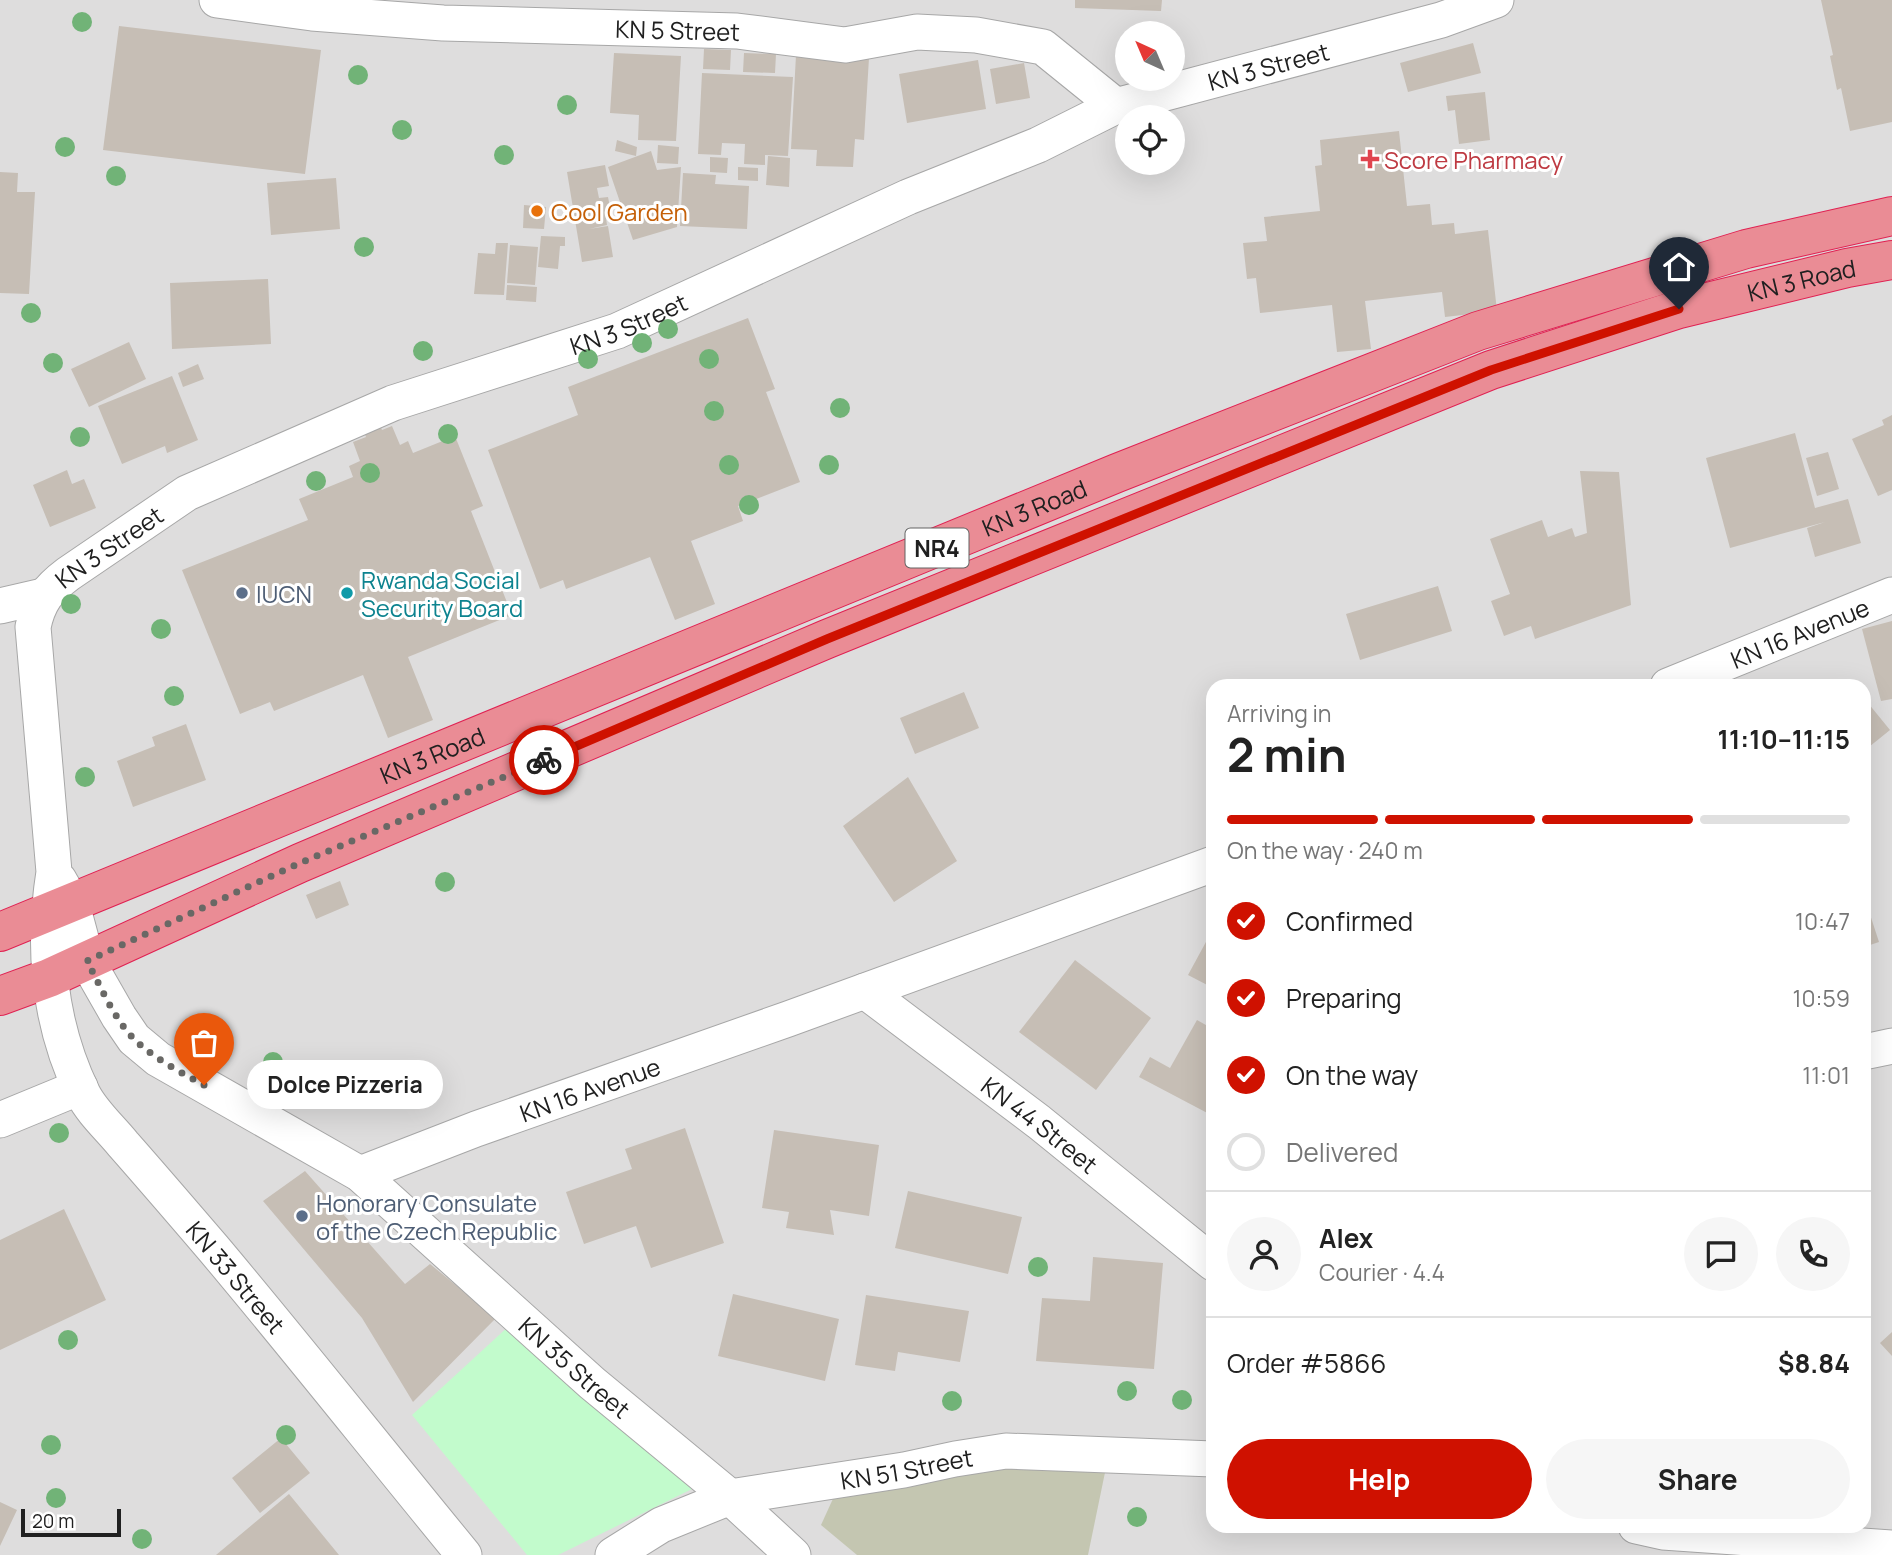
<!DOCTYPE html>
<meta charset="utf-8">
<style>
:root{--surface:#fff;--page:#f6f6f6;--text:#222;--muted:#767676;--line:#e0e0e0;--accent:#cf1100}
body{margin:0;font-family:Manrope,sans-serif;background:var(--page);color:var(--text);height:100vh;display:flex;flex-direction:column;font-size:26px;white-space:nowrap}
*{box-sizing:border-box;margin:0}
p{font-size:23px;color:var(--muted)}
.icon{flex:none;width:38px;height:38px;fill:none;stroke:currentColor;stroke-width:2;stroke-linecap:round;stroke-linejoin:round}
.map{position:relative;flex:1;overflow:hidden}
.sheet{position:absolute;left:1206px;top:679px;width:665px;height:854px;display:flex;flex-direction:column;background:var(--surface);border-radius:21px;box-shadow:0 7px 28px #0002}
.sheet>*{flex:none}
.needle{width:46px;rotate:316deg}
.fabs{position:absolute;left:1115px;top:21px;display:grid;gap:14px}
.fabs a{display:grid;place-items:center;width:70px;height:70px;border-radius:50%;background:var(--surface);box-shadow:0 7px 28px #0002;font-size:35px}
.scale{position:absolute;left:21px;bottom:18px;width:100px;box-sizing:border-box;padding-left:7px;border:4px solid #202020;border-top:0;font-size:19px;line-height:24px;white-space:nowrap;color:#202020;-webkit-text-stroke:5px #fff;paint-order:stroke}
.pin{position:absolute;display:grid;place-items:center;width:60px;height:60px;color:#fff;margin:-72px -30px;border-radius:50% 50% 50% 0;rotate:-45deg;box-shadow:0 0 7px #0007}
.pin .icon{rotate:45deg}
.courier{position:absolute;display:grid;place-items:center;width:70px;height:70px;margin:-35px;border:5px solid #cf1100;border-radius:50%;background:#fff;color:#222;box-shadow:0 2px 9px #0007}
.bubble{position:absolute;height:49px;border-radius:24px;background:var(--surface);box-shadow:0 7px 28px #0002;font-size:23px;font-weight:700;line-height:49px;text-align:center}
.overview em{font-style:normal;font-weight:700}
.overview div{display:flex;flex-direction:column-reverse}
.overview{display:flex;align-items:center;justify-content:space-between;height:119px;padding:0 21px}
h1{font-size:46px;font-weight:700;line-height:52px}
.bar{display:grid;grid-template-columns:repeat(4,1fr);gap:10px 7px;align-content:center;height:84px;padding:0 21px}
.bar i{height:9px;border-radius:5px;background:var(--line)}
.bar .selected{background:var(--accent)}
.bar p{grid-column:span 4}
.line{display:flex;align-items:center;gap:18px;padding:0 21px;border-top:2px solid var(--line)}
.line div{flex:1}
.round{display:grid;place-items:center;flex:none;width:74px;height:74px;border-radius:37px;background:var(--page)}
ol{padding:0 21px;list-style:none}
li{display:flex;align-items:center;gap:21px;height:77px}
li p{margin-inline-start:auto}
li .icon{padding:7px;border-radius:50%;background:var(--accent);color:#fff;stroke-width:4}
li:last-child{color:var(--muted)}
li i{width:38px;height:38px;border:4px solid var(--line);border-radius:50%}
.primary-button{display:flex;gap:14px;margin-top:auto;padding:14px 21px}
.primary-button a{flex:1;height:80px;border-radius:42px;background:var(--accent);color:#fff;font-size:28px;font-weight:700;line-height:80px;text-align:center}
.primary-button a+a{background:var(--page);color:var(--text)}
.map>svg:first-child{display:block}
.residential{fill:#dedddd;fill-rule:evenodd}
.construction{fill:#c4c6b1}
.park{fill:#c2fbcc}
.building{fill:#c6beb5}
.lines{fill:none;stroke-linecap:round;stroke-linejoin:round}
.street-casing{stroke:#a7a7a7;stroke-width:37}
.highway-casing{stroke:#e02152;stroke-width:40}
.street{stroke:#fff;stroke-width:35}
.highway{stroke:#ea8c95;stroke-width:38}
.tree{fill:#71b377}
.done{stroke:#696865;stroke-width:7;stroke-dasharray:0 12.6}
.route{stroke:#cf1100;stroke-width:9}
.health-dot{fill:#e0444e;stroke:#fff;stroke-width:2.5}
.food-dot{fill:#e8710a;stroke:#fff;stroke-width:2.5}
.service-dot{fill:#5c6f8a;stroke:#fff;stroke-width:2.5}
.culture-dot{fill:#0f9aa8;stroke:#fff;stroke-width:2.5}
.labels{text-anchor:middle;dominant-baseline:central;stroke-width:6;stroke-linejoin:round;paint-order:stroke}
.shield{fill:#fff;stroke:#636363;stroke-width:2}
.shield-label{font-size:23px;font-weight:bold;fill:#202020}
.street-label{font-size:24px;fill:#202020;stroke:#fff}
.health-label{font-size:24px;fill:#be3a42;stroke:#fff;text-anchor:start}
.food-label{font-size:24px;fill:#c56008;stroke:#fff;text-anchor:start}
.culture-label{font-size:24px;fill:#0d838f;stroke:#fff;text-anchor:start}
.service-label{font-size:24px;fill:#4e5e75;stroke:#fff;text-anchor:start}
</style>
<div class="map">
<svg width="1892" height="1555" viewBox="0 0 1892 1555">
<rect width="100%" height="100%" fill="#f1eee6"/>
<path class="residential" d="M0,0H1892V1555H0ZM1127,33H1172V79H1127ZM1127,117H1172V163H1127ZM1213,686H1864V1526H1213Z"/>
<path class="construction" d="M1109,1453L1088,1555H857L821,1525L842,1479Z"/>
<path class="park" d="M510,1325L696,1487L558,1555H527L412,1415Z"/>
<path class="building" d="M1075,0H1162L1161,11L1075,8Z
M1821,0H1892V122L1850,131L1841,88L1837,90L1830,56L1833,55Z
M119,26L321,50L305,174L103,150Z
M1473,43L1481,73L1408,92L1400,63Z
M704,49L731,50L730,70L703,69Z
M614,53L681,56L676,141L638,140L639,115L610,113Z
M744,53L776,54L775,73L743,72Z
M796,55L869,58L864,140L855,139L853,167L816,166L817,150L791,149Z
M978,60L986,109L907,123L899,74Z
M1024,63L1030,98L996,104L990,69Z
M702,73L793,77L788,156L765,155V165L744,164L745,144L722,143L721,155L698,154Z
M1485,92L1490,140L1459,144L1455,110L1448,111L1446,96Z
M1399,131L1407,206L1430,204L1432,225L1454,223L1455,234L1488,230L1497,311L1445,317L1442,292L1365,301L1371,349L1337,352L1332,305L1260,313L1256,278L1247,279L1243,243L1267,241L1264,217L1320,211L1315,166L1322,165L1320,140Z
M617,140L637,147L636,156L615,151Z
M658,145L679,147L678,164L657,163Z
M651,151L657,170L681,167L677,227L633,240L608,167Z
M768,156L790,158L789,187L766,185Z
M710,157L728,158L727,173L710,172Z
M605,165L609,186L597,188L599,198L608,197L612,217L606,218L607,225L589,229L608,226L613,257L582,262L567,172Z
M738,167L758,168V181L738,180Z
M0,172L18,173L17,192H35L29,294L0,293Z
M683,173L716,175L715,184L749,186L747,229L680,226Z
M336,178L340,229L271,235L267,183Z
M524,205L546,207L544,229L523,228Z
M541,236L565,237V246H560L558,269L538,267Z
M496,243H508L504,295L474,294L478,253L495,254Z
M510,245L538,247L535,285L507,283Z
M268,279L271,344L172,349L170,283Z
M507,285L537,287L536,302L506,300Z
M748,318L775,389L766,392L800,482L738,506L743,521L691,541L715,604L675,620L650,557L566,589L563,580L540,589L488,450L578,415L568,387Z
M129,342L146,379L89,407L71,369Z
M198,364L204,379L183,387L178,373Z
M172,376L198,440L167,453L165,446L122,464L98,406Z
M1892,415V490L1878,496L1852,439L1884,425L1882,420Z
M379,423L382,430L392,426L400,445L408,441L413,453L455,436L483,506L471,511L512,615L408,657L433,720L388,738L363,675L274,711L270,702L240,714L182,570L308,520L299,499L353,477L349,466L360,461L353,442L366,437L363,429Z
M1795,433L1815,508L1848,499L1861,543L1815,557L1807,528L1825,522L1730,548L1706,458Z
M1828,452L1839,489L1817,496L1806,458Z
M67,470L72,484L84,479L96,508L50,527L33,485Z
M1580,471L1619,472L1631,605L1535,639L1531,626L1504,636L1491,601L1510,594L1490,539L1542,520L1548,537L1572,528L1575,537L1587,533Z
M1438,586L1452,631L1360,660L1346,614Z
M1892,621V699L1881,701L1862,629Z
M964,692L979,728L915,754L900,718Z
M1868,703L1890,730L1864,751V706Z
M186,724L206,780L133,807L117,761L155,746L152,737Z
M908,777L957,861L894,902L843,826Z
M340,881L349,905L316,919L306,895Z
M1864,896L1879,942L1864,947Z
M1213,929V988L1188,975Z
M1075,960L1151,1018L1096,1090L1019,1032Z
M1197,1020L1213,1029V1116L1139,1077L1150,1057L1170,1068Z
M685,1128L724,1243L651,1268L636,1226L584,1244L566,1192L632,1169L625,1149Z
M774,1130L879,1145L869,1216L830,1210L834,1235L786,1228L789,1212L762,1208Z
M305,1171L405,1284L430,1264L496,1318L413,1402L362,1318L263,1201Z
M908,1191L1022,1217L1008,1274L895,1248Z
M64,1209L106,1300L0,1350V1240Z
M1093,1257L1163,1263L1154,1369L1036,1361L1042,1298L1090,1301Z
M733,1294L839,1319L825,1381L718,1356Z
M866,1295L969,1311L960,1362L898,1352L895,1371L855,1365Z
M1892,1332V1356L1880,1343Z
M281,1438L310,1473L260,1513L232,1478Z
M289,1494L339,1555H216Z
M0,1502L17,1510L0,1546Z"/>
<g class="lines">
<defs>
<g id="street">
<path id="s1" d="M217,0L312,13L443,23L737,31L845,45L917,32L976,35L1043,47L1116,106"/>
<path d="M0,606L43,596"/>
<path id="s2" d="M1668,686L1892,595"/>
<path id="s3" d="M59,880L71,901L87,961L119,1017L134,1039L158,1059L360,1174L592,1383L730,1497L793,1555"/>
<path id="s4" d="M865,991L1039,1122L1213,1263"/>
<path d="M1864,1052L1892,1046"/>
<path d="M0,1120L80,1087"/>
<path id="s5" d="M360,1174L476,1129L788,1019L1213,864"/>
<path d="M1636,1526L1663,1532L1892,1548"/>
<path id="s6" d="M464,1555C380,1453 298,1349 213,1248C183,1213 153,1178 123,1144C110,1128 92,1112 83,1094C49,1024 42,948 54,872L33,627C38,602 48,589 68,574L187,493L393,403L617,331L908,197L1038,145L1116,106L1441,20L1496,0"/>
<path id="s7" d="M613,1555L661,1525L730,1497L904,1470L955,1459L1006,1451L1213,1459"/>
</g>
<g id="highway">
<path id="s8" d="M0,932L1117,473L1478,331L1746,249L1892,216"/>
<path id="s9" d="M0,996L49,978L300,863L827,639L1491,370L1679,309L1847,268L1892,260"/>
</g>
</defs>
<use href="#street" class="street-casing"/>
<use href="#highway" class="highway-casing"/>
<use href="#street" class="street"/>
<use href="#highway" class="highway"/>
</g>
<g class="tree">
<circle cx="82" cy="22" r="10"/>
<circle cx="358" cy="75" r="10"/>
<circle cx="567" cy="105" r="10"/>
<circle cx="402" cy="130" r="10"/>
<circle cx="65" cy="147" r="10"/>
<circle cx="504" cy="155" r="10"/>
<circle cx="116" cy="176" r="10"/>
<circle cx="364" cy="247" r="10"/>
<circle cx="31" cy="313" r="10"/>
<circle cx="668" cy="329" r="10"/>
<circle cx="642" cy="343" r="10"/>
<circle cx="423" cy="351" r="10"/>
<circle cx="588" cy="359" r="10"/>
<circle cx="709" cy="359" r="10"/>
<circle cx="53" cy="363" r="10"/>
<circle cx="840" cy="408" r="10"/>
<circle cx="714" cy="411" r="10"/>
<circle cx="448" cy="434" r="10"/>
<circle cx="80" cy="437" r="10"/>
<circle cx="729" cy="465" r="10"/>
<circle cx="829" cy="465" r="10"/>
<circle cx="370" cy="473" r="10"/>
<circle cx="316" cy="481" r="10"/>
<circle cx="749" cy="505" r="10"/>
<circle cx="71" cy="604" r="10"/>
<circle cx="161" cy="629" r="10"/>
<circle cx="174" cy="696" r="10"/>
<circle cx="85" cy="777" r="10"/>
<circle cx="445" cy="882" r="10"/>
<circle cx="273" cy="1062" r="10"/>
<circle cx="59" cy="1133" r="10"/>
<circle cx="1038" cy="1267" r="10"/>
<circle cx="68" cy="1340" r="10"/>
<circle cx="1127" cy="1391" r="10"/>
<circle cx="1182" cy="1400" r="10"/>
<circle cx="952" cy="1401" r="10"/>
<circle cx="286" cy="1435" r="10"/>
<circle cx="51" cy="1445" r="10"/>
<circle cx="56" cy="1498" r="10"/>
<circle cx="1137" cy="1517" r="10"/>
<circle cx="142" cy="1539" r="10"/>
</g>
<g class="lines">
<path class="done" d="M204,1085C180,1072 155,1059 135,1040C114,1019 101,987 87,961L300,863L544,760"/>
<path class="route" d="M544,760L827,639L1491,370L1679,309"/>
</g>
<path class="health-dot" d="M1366.5 148.5h7v7h7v7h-7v7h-7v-7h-7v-7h7z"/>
<circle class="food-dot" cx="537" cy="211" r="7"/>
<g class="service-dot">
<circle cx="242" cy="593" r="7"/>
<circle cx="302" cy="1216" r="7"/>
</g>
<circle class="culture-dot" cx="347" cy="593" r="7"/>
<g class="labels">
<rect class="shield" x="905.5" y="528.5" width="63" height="39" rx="5"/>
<g class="shield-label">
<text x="937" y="548">NR4</text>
</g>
<g class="street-label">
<text stroke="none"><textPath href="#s1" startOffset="462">KN 5 Street</textPath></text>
<text stroke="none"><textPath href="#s6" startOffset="2446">KN 3 Street</textPath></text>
<text stroke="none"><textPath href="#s9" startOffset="1941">KN 3 Road</textPath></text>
<text stroke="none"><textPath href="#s6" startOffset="1754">KN 3 Street</textPath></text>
<text stroke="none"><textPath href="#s8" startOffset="1118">KN 3 Road</textPath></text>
<text stroke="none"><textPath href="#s6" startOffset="1186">KN 3 Street</textPath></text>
<text stroke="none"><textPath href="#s2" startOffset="142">KN 16 Avenue</textPath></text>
<text stroke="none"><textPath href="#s8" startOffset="467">KN 3 Road</textPath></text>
<text stroke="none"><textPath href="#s5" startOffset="245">KN 16 Avenue</textPath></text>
<text stroke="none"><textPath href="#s4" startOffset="220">KN 44 Street</textPath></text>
<text transform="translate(236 1277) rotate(50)">KN 33 Street</text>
<text stroke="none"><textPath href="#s3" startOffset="730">KN 35 Street</textPath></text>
<text stroke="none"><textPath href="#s7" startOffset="310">KN 51 Street</textPath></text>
</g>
<g class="health-label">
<text x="1384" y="159">Score Pharmacy</text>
</g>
<g class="food-label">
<text x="551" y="211">Cool Garden</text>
</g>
<g class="culture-label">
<text x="361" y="579">Rwanda Social<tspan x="361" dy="28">Security Board</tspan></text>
</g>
<g class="service-label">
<text x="256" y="593">IUCN</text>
<text x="316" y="1202">Honorary Consulate<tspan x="316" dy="28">of the Czech Republic</tspan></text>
</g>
</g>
</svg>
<div class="fabs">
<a><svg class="needle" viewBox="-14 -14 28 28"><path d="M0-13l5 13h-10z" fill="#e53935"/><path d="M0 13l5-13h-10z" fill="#767676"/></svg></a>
<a><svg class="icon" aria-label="locate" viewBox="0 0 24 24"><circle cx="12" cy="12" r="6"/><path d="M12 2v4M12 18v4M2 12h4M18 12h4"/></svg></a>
</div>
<div class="scale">20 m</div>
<div class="pin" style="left:204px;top:1085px;background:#ea580c"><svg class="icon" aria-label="bag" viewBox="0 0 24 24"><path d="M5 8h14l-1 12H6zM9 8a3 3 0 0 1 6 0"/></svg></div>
<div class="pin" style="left:1679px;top:309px;background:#1f2937"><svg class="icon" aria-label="home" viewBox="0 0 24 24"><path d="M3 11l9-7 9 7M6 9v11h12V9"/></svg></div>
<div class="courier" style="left:544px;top:760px"><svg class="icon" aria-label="bike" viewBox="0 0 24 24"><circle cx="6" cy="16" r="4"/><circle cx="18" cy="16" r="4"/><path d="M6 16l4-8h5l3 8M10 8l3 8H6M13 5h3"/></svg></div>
<div class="bubble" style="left:247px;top:1060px;width:196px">Dolce Pizzeria</div>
<section class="sheet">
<div class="overview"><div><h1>2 min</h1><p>Arriving in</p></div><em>11:10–11:15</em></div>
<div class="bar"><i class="selected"></i><i class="selected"></i><i class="selected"></i><i></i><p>On the way · 240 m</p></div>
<ol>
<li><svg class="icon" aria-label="check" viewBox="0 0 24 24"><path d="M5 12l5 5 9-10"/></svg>Confirmed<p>10:47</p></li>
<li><svg class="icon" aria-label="check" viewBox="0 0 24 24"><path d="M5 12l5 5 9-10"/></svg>Preparing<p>10:59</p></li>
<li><svg class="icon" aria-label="check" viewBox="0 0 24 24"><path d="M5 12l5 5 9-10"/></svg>On the way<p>11:01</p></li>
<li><i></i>Delivered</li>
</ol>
<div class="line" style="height:126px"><a class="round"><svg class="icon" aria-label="person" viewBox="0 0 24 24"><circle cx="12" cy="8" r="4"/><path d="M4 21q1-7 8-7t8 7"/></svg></a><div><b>Alex</b><p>Courier · 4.4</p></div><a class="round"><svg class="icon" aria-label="chat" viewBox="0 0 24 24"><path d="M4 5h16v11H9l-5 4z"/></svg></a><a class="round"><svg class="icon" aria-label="phone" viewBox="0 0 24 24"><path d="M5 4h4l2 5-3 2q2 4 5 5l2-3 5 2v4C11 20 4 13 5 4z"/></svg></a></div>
<div class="line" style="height:91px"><div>Order #5866</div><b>$8.84</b></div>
<div class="primary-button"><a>Help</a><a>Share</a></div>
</section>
</div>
